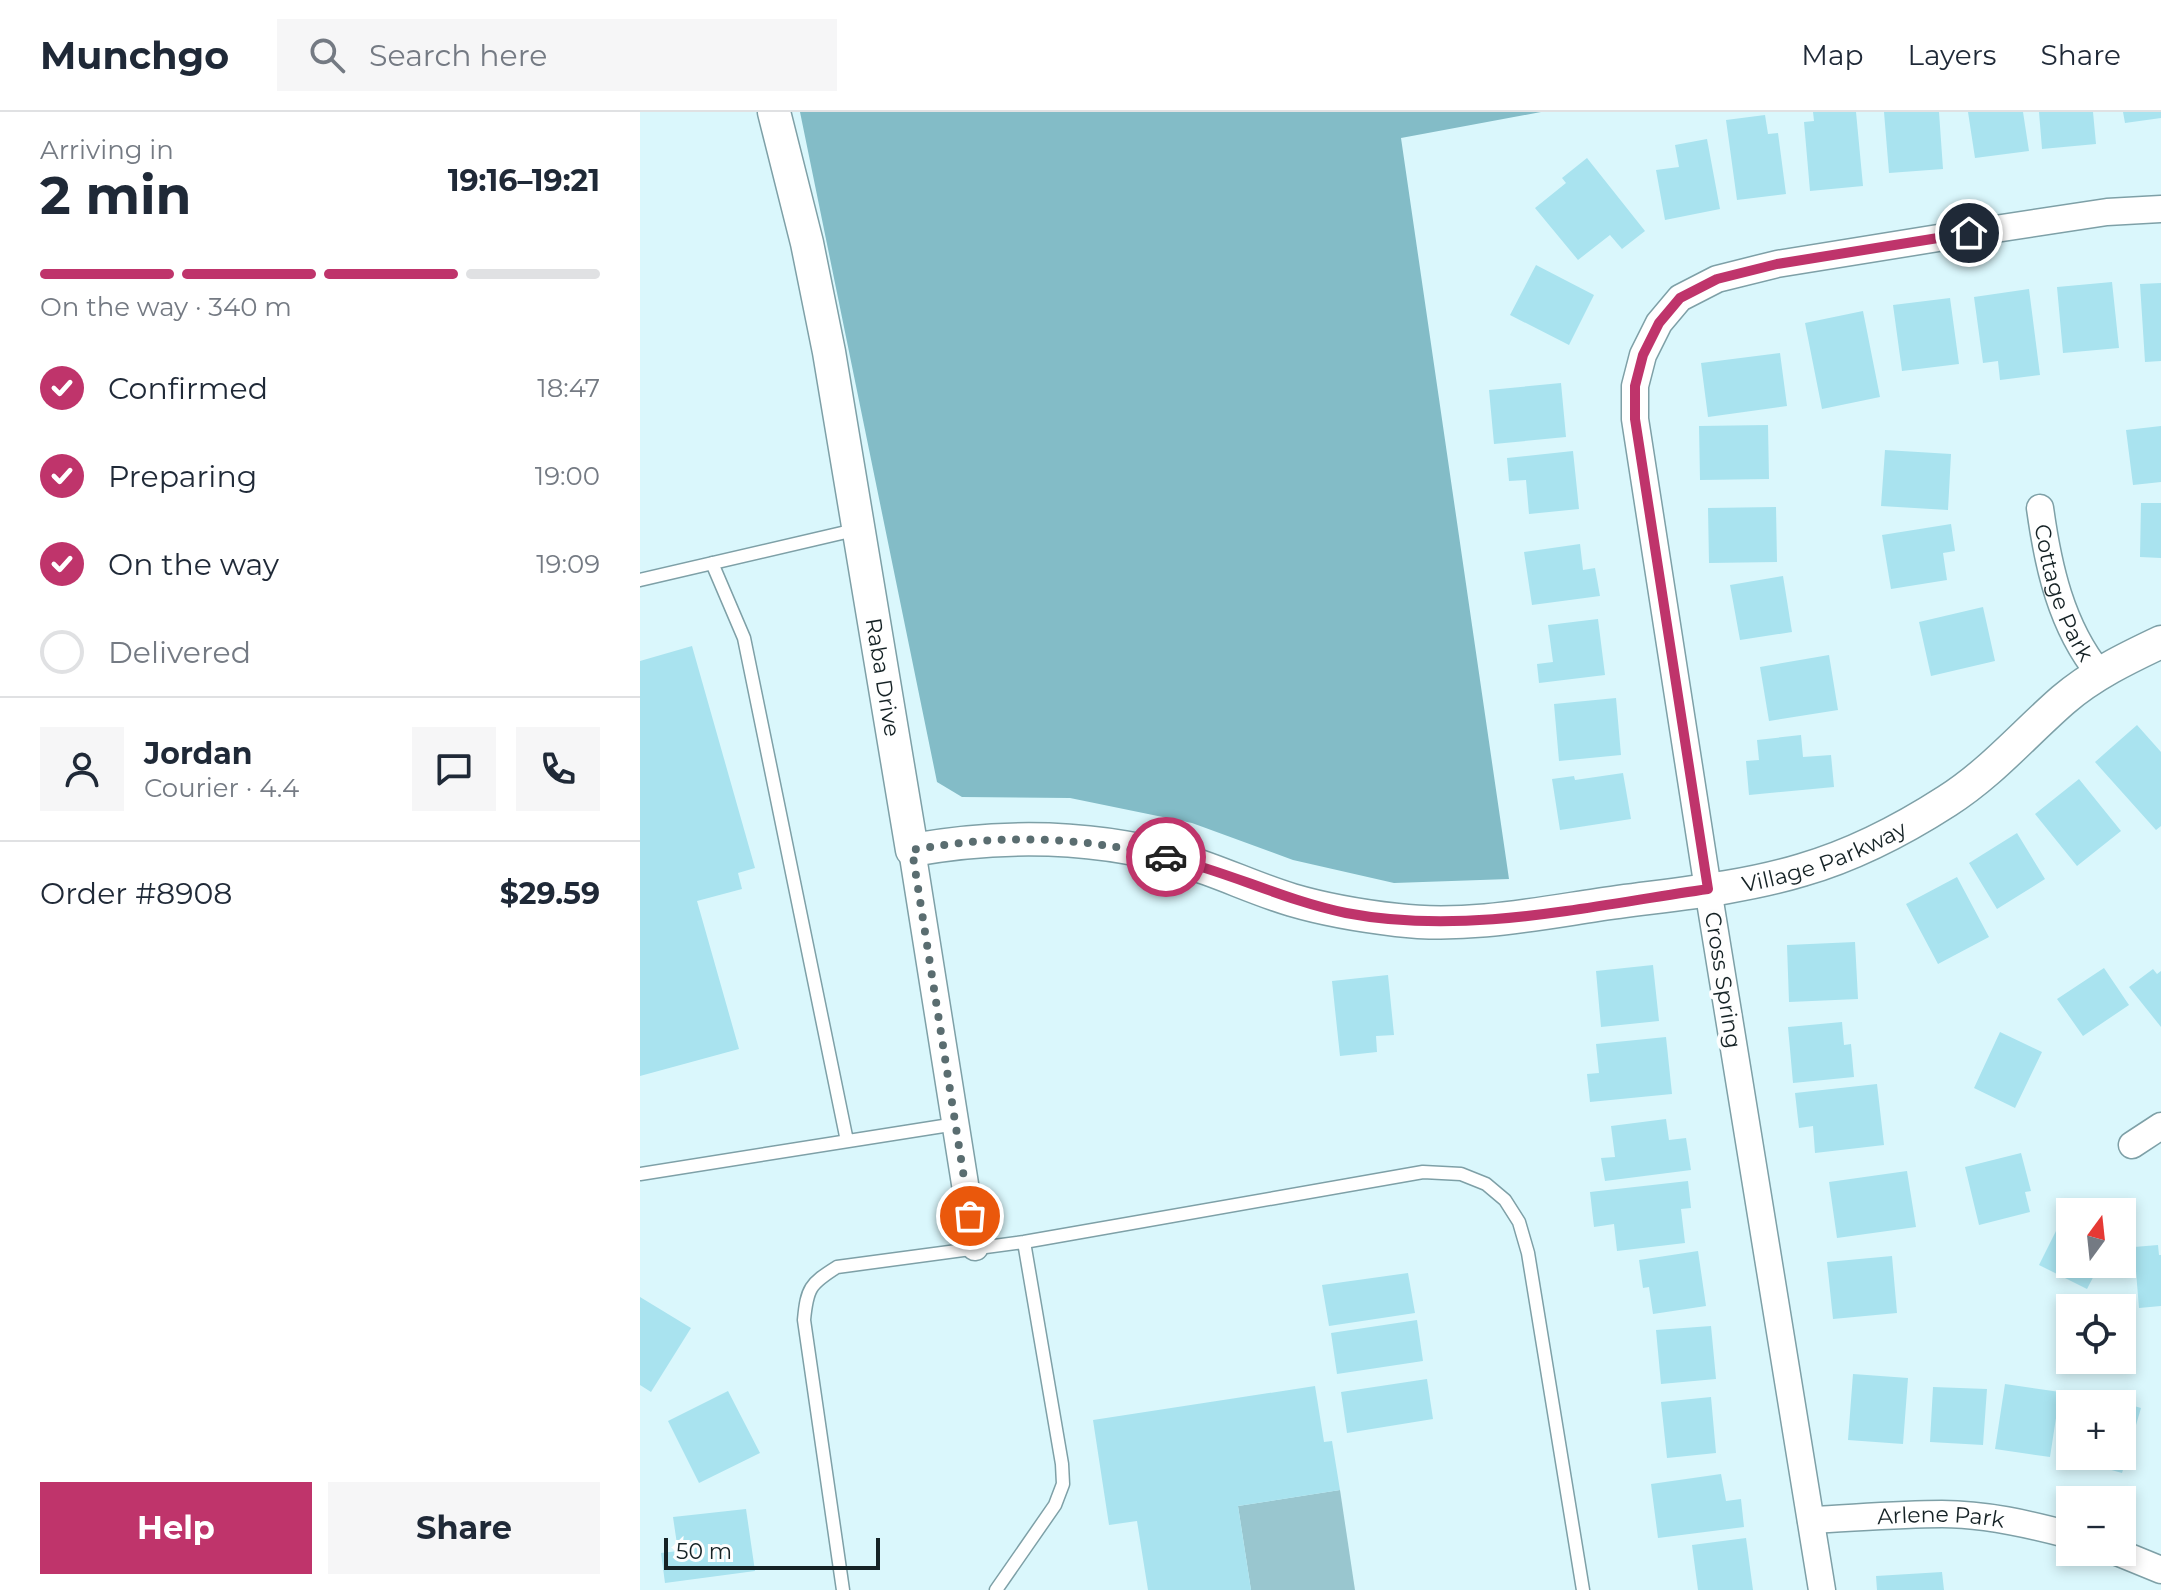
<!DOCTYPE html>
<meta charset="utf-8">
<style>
:root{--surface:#fff;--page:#f6f6f7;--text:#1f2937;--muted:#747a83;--line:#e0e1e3;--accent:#bf346b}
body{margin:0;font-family:Montserrat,sans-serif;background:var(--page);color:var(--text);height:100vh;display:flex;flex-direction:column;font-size:30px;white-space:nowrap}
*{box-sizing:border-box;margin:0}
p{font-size:26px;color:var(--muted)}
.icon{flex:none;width:44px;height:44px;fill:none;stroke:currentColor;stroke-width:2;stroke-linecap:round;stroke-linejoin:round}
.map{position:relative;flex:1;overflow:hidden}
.details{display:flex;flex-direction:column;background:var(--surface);width:640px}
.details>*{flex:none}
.needle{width:52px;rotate:15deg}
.fabs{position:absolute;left:1416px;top:1086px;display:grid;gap:16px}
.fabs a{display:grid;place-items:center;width:80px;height:80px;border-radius:0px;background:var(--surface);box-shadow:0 4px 12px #0003;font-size:40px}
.scale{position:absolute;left:24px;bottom:20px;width:216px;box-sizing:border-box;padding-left:8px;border:4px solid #152225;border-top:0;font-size:22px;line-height:28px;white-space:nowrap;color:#152225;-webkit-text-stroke:6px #fefefe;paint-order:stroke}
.pin{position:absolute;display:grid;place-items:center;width:68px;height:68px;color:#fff;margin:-34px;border:4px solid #fff;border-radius:50%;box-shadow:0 2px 8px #0007}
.courier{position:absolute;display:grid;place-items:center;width:80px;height:80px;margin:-40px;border:6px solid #bf346b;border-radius:50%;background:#fff;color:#222;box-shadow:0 2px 10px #0007}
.summary em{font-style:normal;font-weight:700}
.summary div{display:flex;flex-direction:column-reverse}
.summary{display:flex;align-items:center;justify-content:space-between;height:136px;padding:0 40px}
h1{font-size:52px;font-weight:700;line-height:60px}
.bar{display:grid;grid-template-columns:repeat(4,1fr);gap:12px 8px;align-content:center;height:96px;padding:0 40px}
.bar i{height:10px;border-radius:6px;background:var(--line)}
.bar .selected{background:var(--accent)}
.bar p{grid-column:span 4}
.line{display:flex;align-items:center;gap:20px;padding:0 40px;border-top:2px solid var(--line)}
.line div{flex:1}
.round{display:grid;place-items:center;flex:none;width:84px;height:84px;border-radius:0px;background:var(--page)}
ol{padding:0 40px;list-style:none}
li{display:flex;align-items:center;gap:24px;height:88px}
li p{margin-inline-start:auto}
li .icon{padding:8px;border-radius:50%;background:var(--accent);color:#fff;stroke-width:4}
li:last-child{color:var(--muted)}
li i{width:44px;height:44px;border:4px solid var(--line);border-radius:50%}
.primary-button{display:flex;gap:16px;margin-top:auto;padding:16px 40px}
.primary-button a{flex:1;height:92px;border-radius:0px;background:var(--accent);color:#fff;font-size:32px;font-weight:700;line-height:92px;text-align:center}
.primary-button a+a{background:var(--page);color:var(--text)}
header{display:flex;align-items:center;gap:48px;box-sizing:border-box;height:112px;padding:0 40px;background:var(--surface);border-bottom:2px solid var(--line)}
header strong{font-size:38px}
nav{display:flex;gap:44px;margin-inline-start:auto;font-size:28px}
.search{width:560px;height:72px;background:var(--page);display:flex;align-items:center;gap:20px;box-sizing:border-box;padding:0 28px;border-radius:0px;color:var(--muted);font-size:30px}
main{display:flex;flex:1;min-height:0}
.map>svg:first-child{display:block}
.green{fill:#99c6cf}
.forest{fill:#83bcc7}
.building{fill:#a9e3ef}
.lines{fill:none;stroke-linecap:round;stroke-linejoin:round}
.service-casing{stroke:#7ea0a7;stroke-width:15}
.minor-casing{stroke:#7ea0a7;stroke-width:29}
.tertiary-casing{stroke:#7ea0a7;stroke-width:35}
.service{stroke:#fff;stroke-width:12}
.minor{stroke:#fff;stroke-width:26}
.tertiary{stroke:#fff;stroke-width:32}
.done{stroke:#5a6d70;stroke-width:8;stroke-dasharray:0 14.4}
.route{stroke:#bf346b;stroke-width:10}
.labels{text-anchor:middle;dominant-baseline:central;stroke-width:8;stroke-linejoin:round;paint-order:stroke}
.street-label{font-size:22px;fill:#152225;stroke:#fefefe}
</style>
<header>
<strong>Munchgo</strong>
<div class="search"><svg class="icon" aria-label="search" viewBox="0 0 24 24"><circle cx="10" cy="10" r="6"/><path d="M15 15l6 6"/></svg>Search here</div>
<nav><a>Map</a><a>Layers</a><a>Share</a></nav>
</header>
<main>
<section class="details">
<div class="summary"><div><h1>2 min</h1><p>Arriving in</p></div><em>19:16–19:21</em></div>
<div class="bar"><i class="selected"></i><i class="selected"></i><i class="selected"></i><i></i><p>On the way · 340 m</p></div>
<ol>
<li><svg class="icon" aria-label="check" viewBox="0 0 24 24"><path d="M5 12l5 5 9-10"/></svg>Confirmed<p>18:47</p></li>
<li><svg class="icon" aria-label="check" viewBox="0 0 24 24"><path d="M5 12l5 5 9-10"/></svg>Preparing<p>19:00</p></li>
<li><svg class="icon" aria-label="check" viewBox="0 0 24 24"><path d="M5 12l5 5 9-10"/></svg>On the way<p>19:09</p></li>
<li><i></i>Delivered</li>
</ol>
<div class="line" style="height:144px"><a class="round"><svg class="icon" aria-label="person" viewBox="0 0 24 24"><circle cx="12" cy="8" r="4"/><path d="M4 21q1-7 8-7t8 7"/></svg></a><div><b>Jordan</b><p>Courier · 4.4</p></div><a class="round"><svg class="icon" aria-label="chat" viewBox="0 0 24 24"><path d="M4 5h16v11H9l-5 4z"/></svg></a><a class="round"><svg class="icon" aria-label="phone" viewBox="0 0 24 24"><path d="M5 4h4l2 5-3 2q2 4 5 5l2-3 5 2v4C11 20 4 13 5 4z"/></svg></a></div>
<div class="line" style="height:104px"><div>Order #8908</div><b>$29.59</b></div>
<div class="primary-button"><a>Help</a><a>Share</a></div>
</section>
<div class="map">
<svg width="1521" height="1478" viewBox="0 0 1521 1478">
<rect width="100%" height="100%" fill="#daf7fc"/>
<path class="green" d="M700,1378L715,1478H611L598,1394Z"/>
<path class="forest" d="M160,0H901L761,26L869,767L754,771L653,748L552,711L430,686L322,685L297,670Z"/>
<path class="building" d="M1173,0H1216L1223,74L1170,79L1164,10L1174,9Z
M1244,0H1299L1303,57L1249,61Z
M1328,0H1383L1389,39L1335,46Z
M1399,0H1453L1456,32L1402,37Z
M1483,0H1521V6L1485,11Z
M1125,3L1128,22L1138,21L1146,82L1097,88L1086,8Z
M1067,27L1080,97L1025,108L1016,58L1039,55L1035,33Z
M947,46L1005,119L982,137L970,123L938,148L895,96L926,71L922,66Z
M896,153L954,183L929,233L870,203Z
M1472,170L1479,236L1423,241L1417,175Z
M1521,171V249L1505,250L1500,172Z
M1389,177L1400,263L1360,268L1358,249L1343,251L1334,185Z
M1310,186L1319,252L1262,259L1253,193Z
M1223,199L1240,285L1182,297L1165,211Z
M1140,241L1147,294L1068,305L1061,251Z
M921,271L926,325L854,332L849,278Z
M1128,313L1129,367L1060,368L1059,314Z
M1521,314V370L1493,373L1486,318Z
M1245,338L1311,342L1308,398L1241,394Z
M933,339L939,397L889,402L886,368L869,369L867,346Z
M1501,391H1521V446L1500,445Z
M1136,395L1137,450L1069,451L1068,396Z
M1311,412L1315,439L1303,441L1307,468L1251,477L1242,423Z
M940,432L943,458L955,456L960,484L892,493L884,440Z
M1143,464L1152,520L1100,528L1090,473Z
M1343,495L1355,549L1291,564L1279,510Z
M958,507L965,563L899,571L897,552L913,550L908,513Z
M52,534L115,756L98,761L102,777L57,789L99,937L0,964V549Z
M1189,543L1198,598L1129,609L1120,555Z
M976,586L981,643L919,649L914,592Z
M1497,613L1521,640V714L1516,718L1455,650Z
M1161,623L1163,645L1191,643L1194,675L1109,683L1106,649L1119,648L1117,628Z
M983,661L991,707L920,718L912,667L934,664L935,668Z
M1439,667L1481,719L1437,754L1395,702Z
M1377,721L1405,767L1357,797L1329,751Z
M1317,765L1349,825L1298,852L1266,792Z
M1215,830L1218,887L1149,890L1147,833Z
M1013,853L1019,909L961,915L956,859Z
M1464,856L1489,893L1443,924L1417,887Z
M1513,857L1517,862L1521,859V915L1489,875Z
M748,863L754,923L736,924L737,940L700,944L692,869Z
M1202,910L1204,933L1211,932L1214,965L1153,971L1148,915Z
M1360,920L1402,940L1375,996L1334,976Z
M1026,925L1032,982L950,990L947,962L959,961L956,932Z
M1237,972L1244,1033L1175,1041L1173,1014L1159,1016L1155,981Z
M1026,1007L1029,1028L1046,1026L1051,1058L965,1069L961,1046L975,1045L971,1014Z
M1381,1041L1391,1079L1385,1080L1390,1100L1339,1113L1325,1055Z
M1267,1059L1276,1115L1197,1126L1189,1070Z
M1048,1069L1051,1096L1041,1097L1045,1131L977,1139L974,1112L954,1115L950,1080Z
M1422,1107L1430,1111V1152H1460L1447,1177L1399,1153Z
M1518,1133L1519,1143H1521V1194L1499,1196L1494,1135Z
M1058,1139L1066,1194L1013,1202L1009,1175L1003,1176L999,1148Z
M1252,1144L1257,1201L1193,1207L1187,1150Z
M768,1161L775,1201L689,1214L682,1173Z
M0,1185L51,1216L11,1280L0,1273Z
M777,1208L783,1249L697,1262L691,1221Z
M1071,1214L1076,1267L1021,1272L1016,1218Z
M1213,1262L1268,1266L1263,1332L1208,1328Z
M787,1267L793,1307L707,1321L701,1280Z
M1365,1272L1420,1280L1410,1345L1355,1337Z
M675,1274L684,1330L692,1329L700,1378L598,1394L611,1478H508L497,1409L469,1413L453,1308Z
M1293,1275L1347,1277L1343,1333L1290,1330Z
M88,1279L120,1341L59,1371L28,1309Z
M1447,1280L1501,1296L1482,1361L1426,1345L1482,1344V1292H1443Z
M1071,1285L1076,1341L1027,1346L1021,1290Z
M1081,1362L1086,1389L1101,1387L1104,1415L1018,1426L1011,1372Z
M106,1397L115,1459L25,1471L21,1441L38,1439L33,1405Z
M1106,1426L1113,1478H1058L1052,1433Z
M1302,1460L1304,1478H1237L1236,1464Z"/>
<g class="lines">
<defs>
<path id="service" d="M72,451L104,526L207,1029
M0,468L219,417
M0,1062L316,1012
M203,1478L164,1208C167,1176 170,1172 197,1155L384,1130L783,1060L821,1062L846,1072L865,1088L879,1110L888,1141L943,1478
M356,1478L415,1393L423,1372L422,1352L384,1130"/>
<g id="minor">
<path id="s1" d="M1400,396C1408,454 1421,514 1459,561"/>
<path d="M272,738L335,1135"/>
<path d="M1492,1033L1521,1014"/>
<path id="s2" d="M1171,1408C1214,1406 1258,1402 1302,1402C1345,1402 1389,1412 1430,1423"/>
<path d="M1477,1440L1521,1458"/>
<path d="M1182,1478L1068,777L995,307V274L1003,243L1019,211L1040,186L1077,167L1137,152L1329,121L1467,100L1521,97"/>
</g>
<g id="tertiary">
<path id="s3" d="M134,0L167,131L189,240L272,738C362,722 455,723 544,749C581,760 615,777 652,788C686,798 722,804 757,808C824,816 891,803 957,793C1025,783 1096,778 1162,758C1214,743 1262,718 1307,689C1351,661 1384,622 1423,588C1452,563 1487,546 1521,530"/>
</g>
</defs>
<use href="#service" class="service-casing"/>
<use href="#minor" class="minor-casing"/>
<use href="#tertiary" class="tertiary-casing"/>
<use href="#service" class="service"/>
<use href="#minor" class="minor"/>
<use href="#tertiary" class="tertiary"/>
</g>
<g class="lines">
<path class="done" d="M330,1104L272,738C361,722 437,724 526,745"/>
<path class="route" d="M526,745C587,759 643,788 706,801C826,824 949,794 1068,777L995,307V274L1003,243L1019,211L1040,186L1077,167L1137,152L1329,121"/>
</g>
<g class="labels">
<g class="street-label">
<text stroke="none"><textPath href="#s1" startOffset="88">Cottage Park</textPath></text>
<text stroke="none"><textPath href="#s3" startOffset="576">Raba Drive</textPath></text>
<text stroke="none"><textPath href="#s3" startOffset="1682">Village Parkway</textPath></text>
<text transform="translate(1083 868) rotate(81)">Cross Spring</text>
<text stroke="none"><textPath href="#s2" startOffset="130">Arlene Park</textPath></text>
</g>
</g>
</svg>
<div class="fabs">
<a><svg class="needle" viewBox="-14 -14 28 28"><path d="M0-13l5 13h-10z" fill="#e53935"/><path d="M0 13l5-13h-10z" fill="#747a83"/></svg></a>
<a><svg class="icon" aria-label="locate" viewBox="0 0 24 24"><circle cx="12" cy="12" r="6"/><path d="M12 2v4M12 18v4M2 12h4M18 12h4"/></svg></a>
<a>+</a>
<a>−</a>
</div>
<div class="scale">50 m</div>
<div class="pin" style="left:330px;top:1104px;background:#ea580c"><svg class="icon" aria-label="bag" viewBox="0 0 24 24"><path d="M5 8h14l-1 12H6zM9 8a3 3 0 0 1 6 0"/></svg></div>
<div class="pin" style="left:1329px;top:121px;background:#1f2937"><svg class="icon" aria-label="home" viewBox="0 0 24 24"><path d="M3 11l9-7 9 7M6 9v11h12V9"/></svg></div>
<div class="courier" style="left:526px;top:745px"><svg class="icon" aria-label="car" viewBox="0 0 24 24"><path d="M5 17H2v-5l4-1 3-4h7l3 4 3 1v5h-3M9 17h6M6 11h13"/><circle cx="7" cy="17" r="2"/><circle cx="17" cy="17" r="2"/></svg></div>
</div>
</main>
